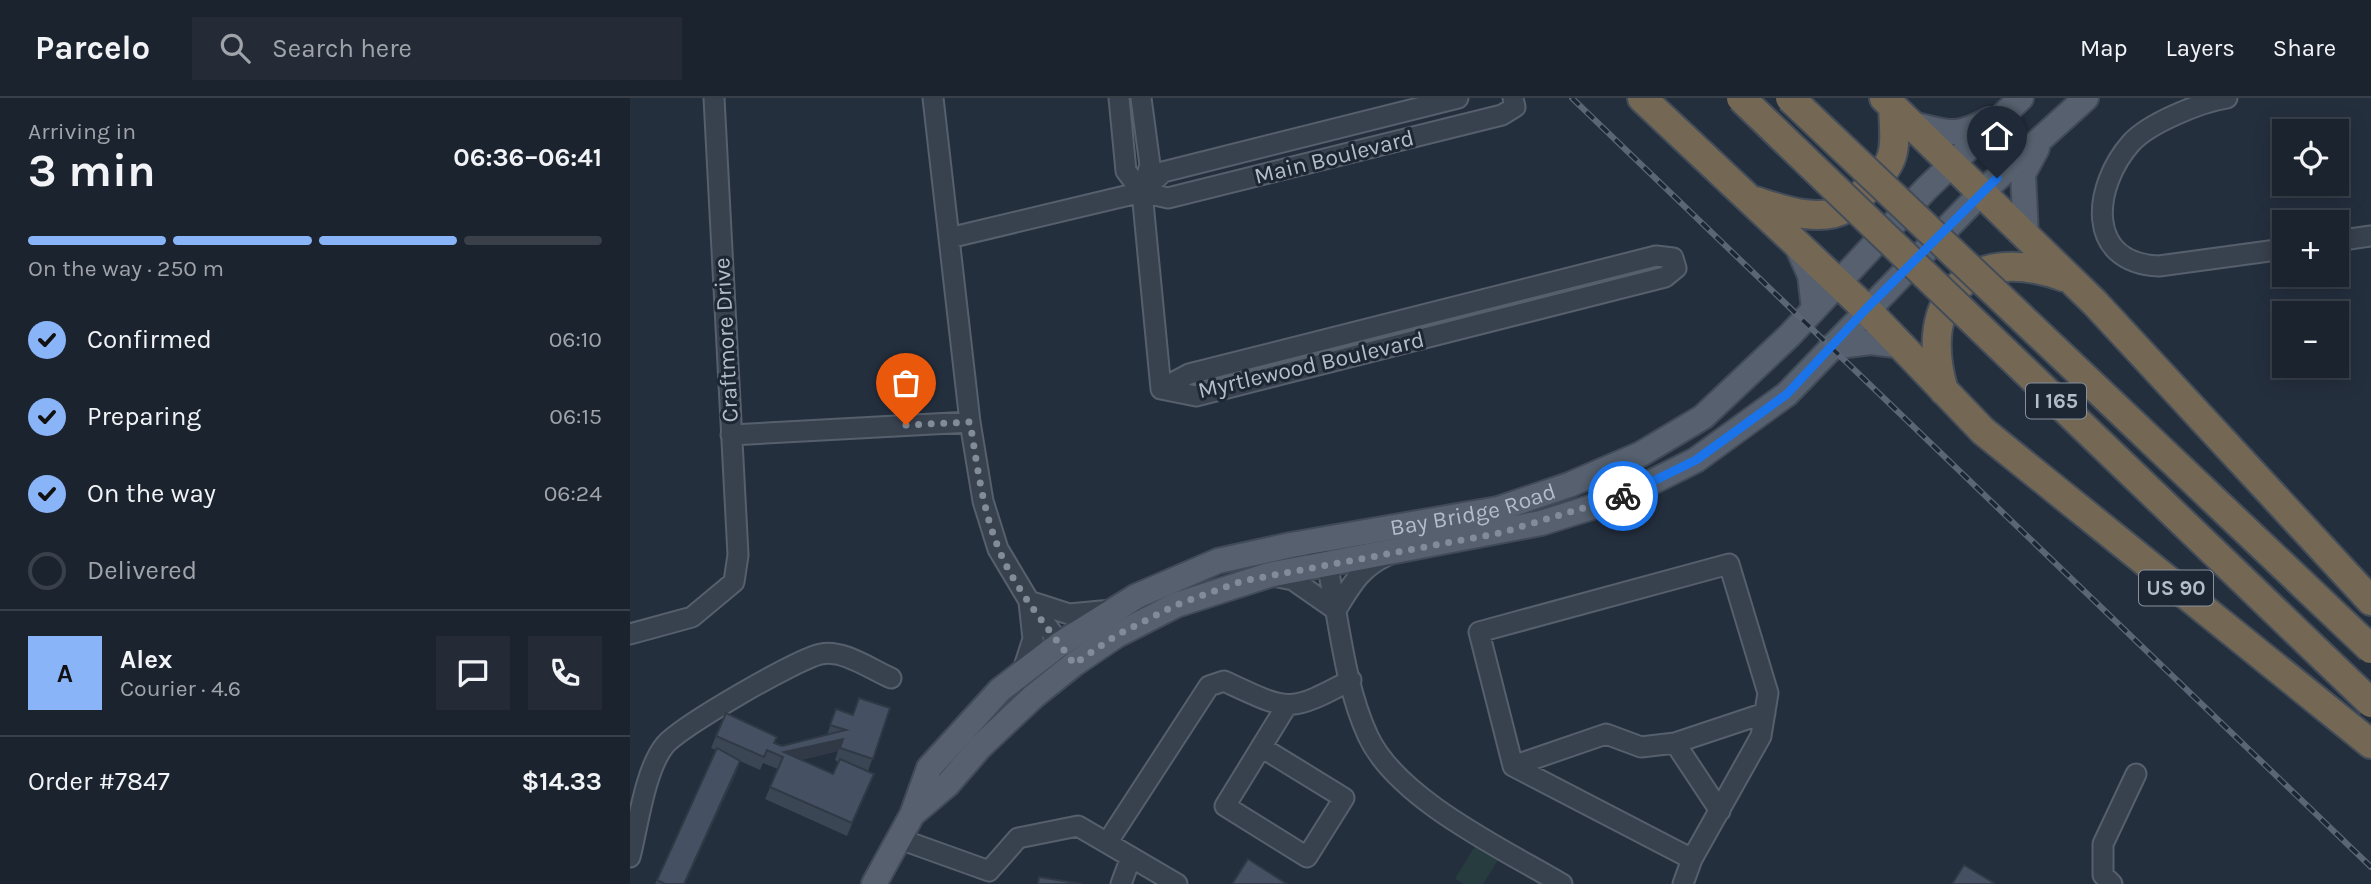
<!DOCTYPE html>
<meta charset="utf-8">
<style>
:root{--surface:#1b232e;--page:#242b36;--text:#f1f3f6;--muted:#a0a4aa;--line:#39404a;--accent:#8ab4f8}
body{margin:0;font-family:Karla,sans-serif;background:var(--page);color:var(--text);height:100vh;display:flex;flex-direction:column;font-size:26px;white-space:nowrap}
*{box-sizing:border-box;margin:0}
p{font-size:23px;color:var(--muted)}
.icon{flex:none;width:38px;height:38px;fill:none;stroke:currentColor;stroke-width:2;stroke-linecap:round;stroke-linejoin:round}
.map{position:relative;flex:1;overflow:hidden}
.drawer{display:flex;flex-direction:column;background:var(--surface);width:630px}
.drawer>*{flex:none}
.controls{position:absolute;left:1642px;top:21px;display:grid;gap:14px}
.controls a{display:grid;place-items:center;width:77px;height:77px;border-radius:0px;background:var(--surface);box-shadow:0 4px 18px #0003,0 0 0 2px var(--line);font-size:35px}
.pin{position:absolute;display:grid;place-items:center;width:60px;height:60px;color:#fff;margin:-72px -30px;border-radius:50% 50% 50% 0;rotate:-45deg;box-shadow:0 0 7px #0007}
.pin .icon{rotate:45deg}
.courier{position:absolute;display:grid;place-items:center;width:70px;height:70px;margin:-35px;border:5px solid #1a73e8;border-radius:50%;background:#fff;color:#222;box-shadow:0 2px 9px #0007}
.overview em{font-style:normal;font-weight:700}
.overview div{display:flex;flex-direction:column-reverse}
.overview{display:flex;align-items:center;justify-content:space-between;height:119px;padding:0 28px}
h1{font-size:46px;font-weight:700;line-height:52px}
.bar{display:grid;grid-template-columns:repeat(4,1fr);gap:10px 7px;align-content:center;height:84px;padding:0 28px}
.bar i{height:9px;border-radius:5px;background:var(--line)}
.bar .on{background:var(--accent)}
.bar p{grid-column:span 4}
.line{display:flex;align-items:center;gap:18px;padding:0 28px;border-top:2px solid var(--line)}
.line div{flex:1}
.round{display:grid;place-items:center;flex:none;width:74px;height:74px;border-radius:0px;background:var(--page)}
ol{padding:0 28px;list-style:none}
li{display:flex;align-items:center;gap:21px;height:77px}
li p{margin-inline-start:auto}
li .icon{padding:7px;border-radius:50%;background:var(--accent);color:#111;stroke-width:4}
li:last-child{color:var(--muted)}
li i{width:38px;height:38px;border:4px solid var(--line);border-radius:50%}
header{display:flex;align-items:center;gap:42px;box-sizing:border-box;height:98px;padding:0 35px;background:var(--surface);border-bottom:2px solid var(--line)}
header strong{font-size:33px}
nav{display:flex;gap:38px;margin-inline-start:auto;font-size:24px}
.search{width:490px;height:63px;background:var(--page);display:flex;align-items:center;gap:18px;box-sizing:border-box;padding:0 24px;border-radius:0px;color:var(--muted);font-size:26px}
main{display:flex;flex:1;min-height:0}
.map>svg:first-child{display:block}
.green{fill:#263c3f}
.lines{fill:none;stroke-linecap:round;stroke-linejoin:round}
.minor-casing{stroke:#565f6c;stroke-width:23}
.major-casing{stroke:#414a57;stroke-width:28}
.highway-casing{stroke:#434c59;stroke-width:32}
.minor{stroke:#38414e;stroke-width:19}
.major{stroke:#56606e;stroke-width:24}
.highway{stroke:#746855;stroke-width:28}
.rail-casing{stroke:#5a6575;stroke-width:6}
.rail{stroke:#1d2633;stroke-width:3.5;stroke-dasharray:10;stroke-linecap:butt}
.highway-bridge-casing{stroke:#434c59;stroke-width:32;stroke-linecap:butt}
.highway-bridge{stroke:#746855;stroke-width:28}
.wall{fill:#3b4654;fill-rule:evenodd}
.shaded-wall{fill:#303945}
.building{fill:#455162;stroke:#303945;stroke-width:2}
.done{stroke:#828b98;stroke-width:7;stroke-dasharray:0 12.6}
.route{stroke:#1a73e8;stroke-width:9}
.labels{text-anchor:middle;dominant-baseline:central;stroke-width:6;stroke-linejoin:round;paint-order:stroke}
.shield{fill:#1d2633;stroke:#878f9c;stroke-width:2}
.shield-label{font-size:21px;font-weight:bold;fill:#b4bcc9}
.street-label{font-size:23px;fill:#b4bcc9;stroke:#1d2633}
</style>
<header>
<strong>Parcelo</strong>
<div class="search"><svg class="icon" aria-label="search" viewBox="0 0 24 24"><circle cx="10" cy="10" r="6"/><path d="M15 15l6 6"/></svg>Search here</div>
<nav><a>Map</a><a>Layers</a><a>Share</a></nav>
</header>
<main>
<section class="drawer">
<div class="overview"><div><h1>3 min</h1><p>Arriving in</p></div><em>06:36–06:41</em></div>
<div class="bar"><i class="on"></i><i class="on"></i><i class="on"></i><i></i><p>On the way · 250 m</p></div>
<ol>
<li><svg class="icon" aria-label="check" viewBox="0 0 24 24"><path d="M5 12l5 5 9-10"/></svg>Confirmed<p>06:10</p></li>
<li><svg class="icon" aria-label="check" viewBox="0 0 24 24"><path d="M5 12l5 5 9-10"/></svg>Preparing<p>06:15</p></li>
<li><svg class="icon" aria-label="check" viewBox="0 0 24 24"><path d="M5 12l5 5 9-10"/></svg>On the way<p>06:24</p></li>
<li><i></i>Delivered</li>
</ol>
<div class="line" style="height:126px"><b class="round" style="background:var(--accent);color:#111">A</b><div><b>Alex</b><p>Courier · 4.6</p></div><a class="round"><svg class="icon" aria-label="chat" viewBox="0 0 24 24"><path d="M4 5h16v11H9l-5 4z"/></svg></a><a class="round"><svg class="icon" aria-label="phone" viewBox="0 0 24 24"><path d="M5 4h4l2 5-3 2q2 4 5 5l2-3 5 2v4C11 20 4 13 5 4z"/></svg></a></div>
<div class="line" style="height:91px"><div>Order #7847</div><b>$14.33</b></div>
</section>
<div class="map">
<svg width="1741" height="786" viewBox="0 0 1741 786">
<rect width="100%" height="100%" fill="#242f3e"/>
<path class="green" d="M845,748L868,762L853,786H834L825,781Z"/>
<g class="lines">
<defs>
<path id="minor" d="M303,0L340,324L353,403L368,451L399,503L438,557
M489,0L496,73L512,94
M511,0L520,67L512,94L531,291
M1597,0C1571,4 1519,25 1501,45C1463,88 1454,165 1529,168L1654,151
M512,94L533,74L828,0
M319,140L512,94L538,100L872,17L885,9L883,0
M1706,143L1741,138
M1026,158L1043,160L1046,170L1035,179L566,298L531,291L559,276Z
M101,337L340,324
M687,457L697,466C709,521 714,586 738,638C767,701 873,751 932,786
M643,478L663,482L706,512C721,488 730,470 756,458
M399,503L439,516L482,512
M0,536L62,519L104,484L108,457L84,0
M393,572L403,541L399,504
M1045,645L1090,713
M631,649L714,700L677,759L595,708L657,607
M883,668L976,636L1011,649L1045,645L1135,615
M267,740L359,773L388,740L448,728L547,786
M477,745L579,588L594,583C659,613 657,616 721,582
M0,759C8,728 15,671 35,647C51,628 167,561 191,556C213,551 242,572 261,580
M491,786L501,759
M1053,786L1062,761L883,668L849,534L1099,466L1138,595L1131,638L1062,761
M1482,786L1473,777V746L1506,676"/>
<g id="major">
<path d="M1281,26C1319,34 1323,41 1359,22"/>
<path d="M1396,138L1393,76L1407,50"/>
<path d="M1167,148L1180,177L1184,210"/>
<path d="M1201,249L1241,244L1273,248"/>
<path d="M285,714L318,686L350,649L404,598L444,566L487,537L546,507L639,477L911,425L988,401L1066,362L1157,296L1351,95L1456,0"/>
<path id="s1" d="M244,786L282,717L299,670L370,592L430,546L507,498L588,463L661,447L868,411L939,387L1011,356L1073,319L1160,237L1296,91L1391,0"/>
</g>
<path id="highway" d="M1012,0L1236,211L1353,333L1741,646
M1254,0L1465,205L1741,503
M1125,103C1151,111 1190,126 1216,110C1223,106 1230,98 1236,92C1269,63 1265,50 1263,9
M1314,293C1286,199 1341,145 1434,179"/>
</defs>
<use href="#minor" class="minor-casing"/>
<use href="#major" class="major-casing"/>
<use href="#highway" class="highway-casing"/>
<use href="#minor" class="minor"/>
<use href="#major" class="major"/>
<use href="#highway" class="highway"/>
<defs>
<path id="rail" d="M942,0L1741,769"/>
</defs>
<use href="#rail" class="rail-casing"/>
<use href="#rail" class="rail"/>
<defs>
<path id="highway-bridge" d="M1111,0L1741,605
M1160,0L1741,551"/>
</defs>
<use href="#highway-bridge" class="highway-bridge-casing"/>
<use href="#highway-bridge" class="highway-bridge"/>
</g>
<path class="wall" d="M260,610L238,673L244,676L217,738L135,701L148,671L133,665L130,672L110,663L106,675L55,786H25L86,652L81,650L86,638L147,639L145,645L152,648L197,637L206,611L223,617ZM208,653L205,662L208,664L203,676L171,662Z"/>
<path class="shaded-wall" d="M213,641L208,653L150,667L154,654Z
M110,663L106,675L55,786H54Z
M244,676L239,689L217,738L222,725Z"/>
<path class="building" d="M229,600L260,610L243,661L210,650L213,641L154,654L203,676L210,661L244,676L222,725L140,689L153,659L137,652L134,659L86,638L96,615L147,639L144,645L152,648L216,632L200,627L206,611L223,617Z
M87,650L110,663L54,786H35L27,782Z
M618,761L657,786H602Z
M1334,767L1364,785L1363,786H1322Z
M409,779L452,786H408Z"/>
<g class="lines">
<path class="done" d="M276,327L340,324C347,366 352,409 368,449C384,491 418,529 444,566L487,537L546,507L612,483L870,435L993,398"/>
<path class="route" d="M993,398L1066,362L1157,296L1236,211L1367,80"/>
</g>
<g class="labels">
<g class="shield">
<rect x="1396" y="285.5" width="60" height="35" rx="5"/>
<rect x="1509" y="472.5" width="74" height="35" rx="5"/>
</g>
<g class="shield-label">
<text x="1426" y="303">I 165</text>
<text x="1546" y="490">US 90</text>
</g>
<g class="street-label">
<text transform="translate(704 59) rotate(-14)">Main Boulevard</text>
<text transform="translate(96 242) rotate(-93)">Craftmore Drive</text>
<text transform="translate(681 267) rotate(-13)">Myrtlewood Boulevard</text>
<text stroke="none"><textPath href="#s1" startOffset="749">Bay Bridge Road</textPath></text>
</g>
</g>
</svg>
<div class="controls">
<a><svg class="icon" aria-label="locate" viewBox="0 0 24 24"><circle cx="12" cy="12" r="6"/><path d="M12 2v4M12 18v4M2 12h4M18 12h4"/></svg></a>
<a>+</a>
<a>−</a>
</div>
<div class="pin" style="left:276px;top:327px;background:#ea580c"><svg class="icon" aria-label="bag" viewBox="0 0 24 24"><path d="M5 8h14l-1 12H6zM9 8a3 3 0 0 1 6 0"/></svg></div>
<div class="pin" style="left:1367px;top:80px;background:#1f2937"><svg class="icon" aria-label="home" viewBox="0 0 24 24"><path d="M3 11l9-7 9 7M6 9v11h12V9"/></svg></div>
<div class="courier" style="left:993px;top:398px"><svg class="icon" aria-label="bike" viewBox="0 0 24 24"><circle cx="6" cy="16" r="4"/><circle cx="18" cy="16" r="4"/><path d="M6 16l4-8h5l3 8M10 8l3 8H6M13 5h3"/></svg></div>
</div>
</main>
